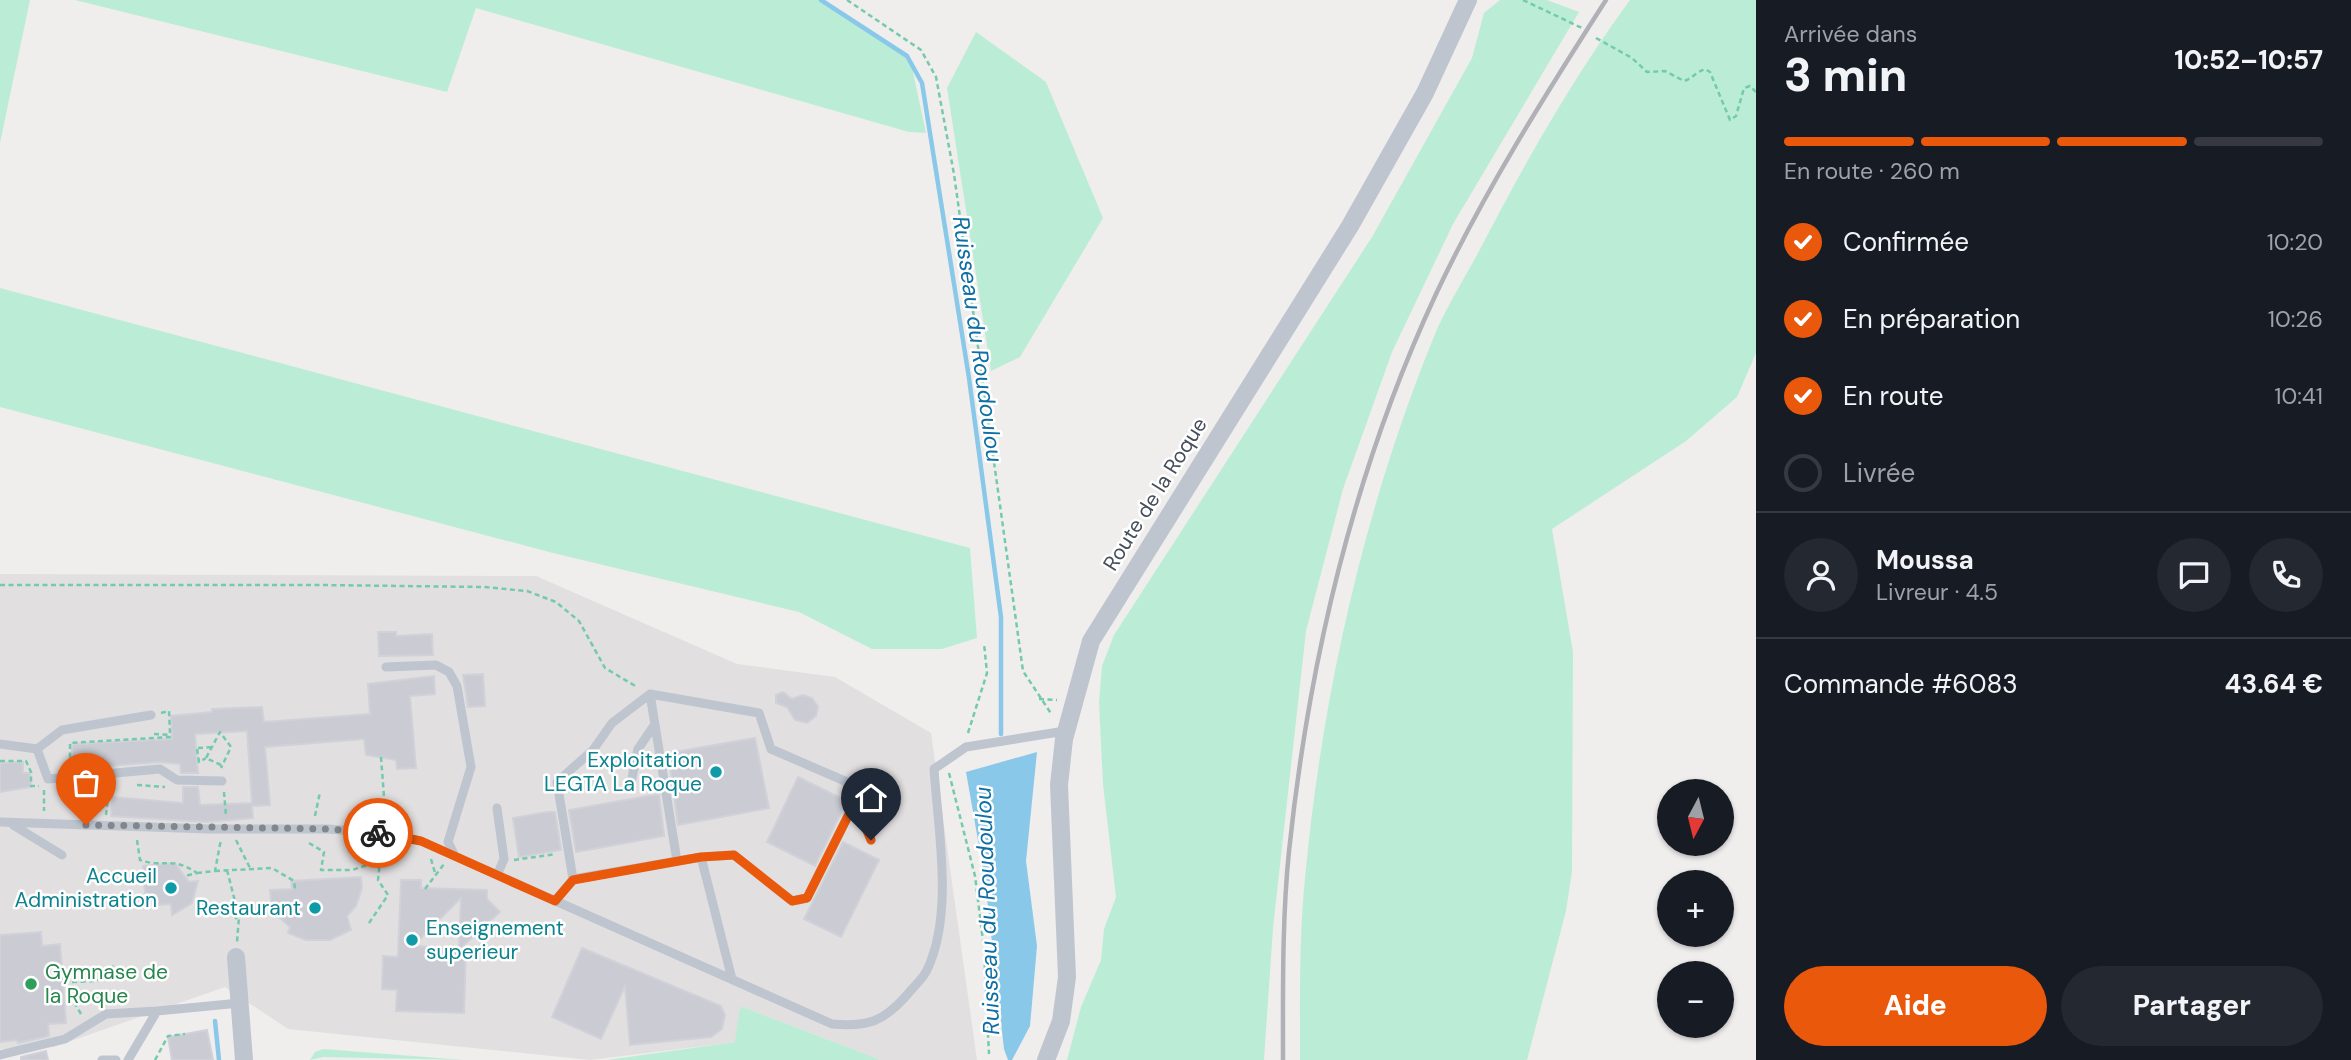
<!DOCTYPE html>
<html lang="fr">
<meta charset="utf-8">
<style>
:root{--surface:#171b24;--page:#242831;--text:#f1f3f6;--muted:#9ea1a6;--line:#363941;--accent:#ea580c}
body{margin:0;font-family:"DM Sans",sans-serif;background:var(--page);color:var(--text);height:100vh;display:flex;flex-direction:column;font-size:26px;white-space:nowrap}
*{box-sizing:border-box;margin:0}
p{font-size:23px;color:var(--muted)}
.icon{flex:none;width:38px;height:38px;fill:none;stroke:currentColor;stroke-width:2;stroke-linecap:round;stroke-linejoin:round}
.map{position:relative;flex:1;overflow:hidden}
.side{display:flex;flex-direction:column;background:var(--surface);width:595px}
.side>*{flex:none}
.needle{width:46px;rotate:187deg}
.buttons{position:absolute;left:1657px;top:779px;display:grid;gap:14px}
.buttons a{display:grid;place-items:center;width:77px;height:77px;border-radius:50%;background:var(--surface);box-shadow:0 2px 5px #0004;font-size:35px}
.pin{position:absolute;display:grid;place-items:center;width:60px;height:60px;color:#fff;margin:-72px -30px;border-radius:50% 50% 50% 0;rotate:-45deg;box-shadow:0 0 7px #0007}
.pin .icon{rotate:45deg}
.courier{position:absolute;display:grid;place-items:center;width:70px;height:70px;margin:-35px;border:5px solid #ea580c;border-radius:50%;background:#fff;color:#222;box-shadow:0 2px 9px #0007}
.overview em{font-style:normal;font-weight:800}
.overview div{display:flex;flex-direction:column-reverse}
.overview{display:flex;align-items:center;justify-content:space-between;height:119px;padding:0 28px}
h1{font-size:46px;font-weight:800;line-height:52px}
.bar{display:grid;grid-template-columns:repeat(4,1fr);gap:10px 7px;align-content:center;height:84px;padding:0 28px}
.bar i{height:9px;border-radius:5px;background:var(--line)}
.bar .on{background:var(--accent)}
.bar p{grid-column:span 4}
.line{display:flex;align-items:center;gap:18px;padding:0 28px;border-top:2px solid var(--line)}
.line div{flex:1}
.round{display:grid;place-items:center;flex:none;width:74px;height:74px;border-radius:37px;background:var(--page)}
ol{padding:0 28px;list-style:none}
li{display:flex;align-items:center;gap:21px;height:77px}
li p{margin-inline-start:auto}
li .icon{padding:7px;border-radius:50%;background:var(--accent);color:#fff;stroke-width:4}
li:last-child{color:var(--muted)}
li i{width:38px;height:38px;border:4px solid var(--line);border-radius:50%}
.cta{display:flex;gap:14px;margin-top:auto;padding:14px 28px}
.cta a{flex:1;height:80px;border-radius:42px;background:var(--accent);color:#fff;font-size:28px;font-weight:800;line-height:80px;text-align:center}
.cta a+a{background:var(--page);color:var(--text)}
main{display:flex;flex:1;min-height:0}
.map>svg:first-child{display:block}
.education{fill:#e1dfdf}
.green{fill:#bbedd6}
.water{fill:#89c8e9}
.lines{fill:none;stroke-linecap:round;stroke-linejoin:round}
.stream{stroke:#89c8e9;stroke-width:4.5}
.building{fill:#cacbd3;stroke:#d1d2d9;stroke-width:2;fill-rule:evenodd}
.path{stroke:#74caac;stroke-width:2.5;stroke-dasharray:5 3.5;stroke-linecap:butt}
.service{stroke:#bec5cf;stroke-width:9}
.minor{stroke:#bec5cf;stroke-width:18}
.rail{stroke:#afb1b7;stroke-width:4.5}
.done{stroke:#82868d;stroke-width:7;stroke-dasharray:0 12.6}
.route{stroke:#ea580c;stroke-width:9}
.culture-dot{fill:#0f9aa8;stroke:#fff;stroke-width:2.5}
.leisure-dot{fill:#2e9e5b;stroke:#fff;stroke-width:2.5}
.labels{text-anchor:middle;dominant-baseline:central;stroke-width:5;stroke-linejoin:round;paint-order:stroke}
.street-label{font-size:21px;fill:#464e5a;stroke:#fff}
.culture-label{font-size:21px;fill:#0d838f;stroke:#fff;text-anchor:end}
.leisure-label{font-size:21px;fill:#27864d;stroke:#fff;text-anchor:start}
.water-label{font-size:23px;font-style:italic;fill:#0f6fa4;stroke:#fff}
</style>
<main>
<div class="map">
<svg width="1756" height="1060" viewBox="0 0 1756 1060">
<rect width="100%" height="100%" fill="#f0eded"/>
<path class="education" d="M0,574L536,576L737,664L835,677L931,733L977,1060H881L740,1006L736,1042L590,1060L288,1029L225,987L54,1047L0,1049Z"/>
<path class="green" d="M0,0H30L0,143Z
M75,0H821L910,58L926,133L909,132L476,8L447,92Z
M1500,0H1547L1579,12L1453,224L1392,352L1343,489L1306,631L1273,928L1264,1060H1067L1081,1007L1101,960L1104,929L1116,897L1103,784L1099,702L1102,666L1114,635L1372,237L1472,58L1484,13Z
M1630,0H1756V353L1737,397L1686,441L1552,529L1573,652L1572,871L1566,911L1527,1060H1300C1300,1000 1299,938 1305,878C1322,697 1363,513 1431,344C1443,312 1462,283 1478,253C1523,166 1572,79 1630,0Z
M976,32L1046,82L1103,218L1020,357L991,371L947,88Z
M0,288L970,548L977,638L942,649H872L799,612L553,553L0,407Z
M740,1006L881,1060H607L735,1042Z
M323,1049L464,1060L323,1057L310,1060L315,1052Z"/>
<path class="water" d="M1037,752L1026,861L1037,946L1030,1026L1012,1060H1008L1004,1049L985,880L966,772Z"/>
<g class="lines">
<path class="stream" d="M821,0L907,56L922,83L969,378L1001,617V734
M215,1021L219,1060"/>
</g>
<path class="building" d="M378,632H396V636L432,634L433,655L379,656Z
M483,674L485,706L468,707L463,675Z
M434,676L435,694L410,696L416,768L397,769L396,760L366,755L364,739L265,747L270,805L252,806L253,818L206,822L111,816L113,797L183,803V787H198L200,805L252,803L247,731L195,734L198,773H181L180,764L159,762L72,769V744L172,739L171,716L212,712V709L262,707L264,722L370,714L368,684Z
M783,692L792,699L803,695L812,698L818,707L816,716L807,723L795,720L787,707L776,703V695Z
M755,738L769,808L678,825L668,753Z
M23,762V773H30L31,787L0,792V763Z
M798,777L847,801L815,866L767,842Z
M659,794L664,836L576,852L569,810Z
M547,812H555L561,850L519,857L513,818Z
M843,842L879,860L841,937L804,919Z
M175,863L189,882L198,881L192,903L172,915L171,904L146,906L143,866Z
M361,877L362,888L356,906L347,916L351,930L330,940H306L288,933L290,927L275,914L278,911L271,901L270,890L292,889L291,881Z
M401,880H421V888L487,890V899L500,912L486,925V933L478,932L461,948H466L464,1013L396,1011L397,990L382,989L383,956L398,957ZM461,898L459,948L413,946Z
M41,932L42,946L60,944L66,1023L48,1024L49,1036L18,1043L17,1040L0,1042V935Z
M582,948L721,1006L725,1015L722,1029L711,1037L630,1045L625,986L601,1039L552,1017Z
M207,1030L213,1060H172L168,1037Z
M46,1051L48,1060H21V1057Z"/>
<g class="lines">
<path class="path" d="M847,0L921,50L936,77L954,174L1023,671L1052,715
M1523,0L1582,28
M1596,38L1632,58L1647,72L1665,71L1684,81C1693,78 1696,72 1705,69L1710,72L1730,120L1736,116L1744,88L1750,86L1756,92
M0,585H320L484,587L527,591L556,602L579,621L605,668L637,687
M1039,699L1057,700
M161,713L169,711L170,733
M968,733L987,673L984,643
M154,734L170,735
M198,748L212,747
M197,749L199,762L206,758
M381,757L384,797
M0,761H26L31,772V786H39
M221,765L206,758L220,732L231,747L221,768
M70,766V743L172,737
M949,773L975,876L984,949L989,1054
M137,785L165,787
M44,790V811
M224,792L226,816
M106,815L109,787
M315,816L320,792
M137,840L140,860C166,869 170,855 197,873L185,876
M236,840L250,868
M309,843L324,852L321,870H352L380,861L389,844
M431,859L435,873
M514,860L556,854
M227,870L239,917L237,942
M215,871L272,868L294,881L295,889
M197,873L215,871L221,839
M425,889L444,864
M231,907L237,920
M369,923L388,895L378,880L380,861
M81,1014L74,1002L72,982L97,981L116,964
M155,1060L168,1036L185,1034"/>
<path class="service" d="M386,667L436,665L449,672L457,686L471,767L448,842L454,854
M650,694L677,861
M0,744L37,749L48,779L160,769L177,780L222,781
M37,749L62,730L151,715
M631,783L638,749L655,724
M497,808L504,859L498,873
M0,822L209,829H328L393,834L421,841L832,1024C868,1027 883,1022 907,995C913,987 923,979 927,970C954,914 938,829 934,769L966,747L1065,731
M13,825L62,855
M701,857L734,855L792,901L807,898L855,802
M573,879L557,782L593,750L612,723L650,694L759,713L771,749L847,782L871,840
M555,901L573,879L701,857L732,979
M0,1055L65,1039L106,1014L157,1011
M102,1060H116
M128,1060L157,1011L240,1003"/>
<path class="minor" d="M236,957L244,1060
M1046,1060L1061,1021L1067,977L1059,785L1064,739L1091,641L1350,226L1425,93L1468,0"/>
<path class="rail" d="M1283,1060C1283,990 1282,920 1289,851C1309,661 1355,468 1436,294C1484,192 1545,95 1606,0"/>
</g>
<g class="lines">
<path class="done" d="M86,825L328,829L378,833"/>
<path class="route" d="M378,833L421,841L555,901L573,880L701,857L734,855L792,901L807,898L855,802L871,840"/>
</g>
<g class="culture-dot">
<circle cx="716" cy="772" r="7"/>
<circle cx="171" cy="888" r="7"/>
<circle cx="315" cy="908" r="7"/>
<circle cx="412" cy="940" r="7"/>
</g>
<circle class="leisure-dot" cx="31" cy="984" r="7"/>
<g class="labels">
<g class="street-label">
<text transform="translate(1155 494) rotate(-58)">Route de la Roque</text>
</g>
<g class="culture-label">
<text x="702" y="760">Exploitation<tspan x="702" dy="24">LEGTA La Roque</tspan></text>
<text x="157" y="876">Accueil<tspan x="157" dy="24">Administration</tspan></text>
<text x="301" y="908">Restaurant</text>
<text x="426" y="928" text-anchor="start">Enseignement<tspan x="426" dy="24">superieur</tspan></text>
</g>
<g class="leisure-label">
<text x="45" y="972">Gymnase de<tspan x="45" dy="24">la Roque</tspan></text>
</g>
<g class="water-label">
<text transform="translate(978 339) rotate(82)">Ruisseau du Roudoulou</text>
<text transform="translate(987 911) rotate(-92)">Ruisseau du Roudoulou</text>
</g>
</g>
</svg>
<div class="buttons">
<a><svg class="needle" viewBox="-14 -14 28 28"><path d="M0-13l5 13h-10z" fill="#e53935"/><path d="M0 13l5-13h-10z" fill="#9ea1a6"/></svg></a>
<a>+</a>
<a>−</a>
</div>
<div class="pin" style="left:86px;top:825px;background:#ea580c"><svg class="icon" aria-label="bag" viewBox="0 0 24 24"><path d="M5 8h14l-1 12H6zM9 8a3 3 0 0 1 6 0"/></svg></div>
<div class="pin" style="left:871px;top:840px;background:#1f2937"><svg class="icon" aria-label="home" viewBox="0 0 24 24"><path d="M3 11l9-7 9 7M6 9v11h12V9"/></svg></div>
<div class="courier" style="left:378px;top:833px"><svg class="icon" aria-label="bike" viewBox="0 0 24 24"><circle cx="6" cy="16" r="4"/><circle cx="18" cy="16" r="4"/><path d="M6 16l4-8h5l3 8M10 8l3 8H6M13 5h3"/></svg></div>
</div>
<section class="side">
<div class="overview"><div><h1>3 min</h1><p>Arrivée dans</p></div><em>10:52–10:57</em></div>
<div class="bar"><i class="on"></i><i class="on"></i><i class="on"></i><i></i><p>En route · 260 m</p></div>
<ol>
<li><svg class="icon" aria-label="check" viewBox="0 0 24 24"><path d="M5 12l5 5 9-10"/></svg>Confirmée<p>10:20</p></li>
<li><svg class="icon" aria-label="check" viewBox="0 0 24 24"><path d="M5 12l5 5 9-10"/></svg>En préparation<p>10:26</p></li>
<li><svg class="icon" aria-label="check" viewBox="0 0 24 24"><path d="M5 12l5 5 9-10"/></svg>En route<p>10:41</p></li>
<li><i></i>Livrée</li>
</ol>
<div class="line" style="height:126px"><a class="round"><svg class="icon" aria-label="person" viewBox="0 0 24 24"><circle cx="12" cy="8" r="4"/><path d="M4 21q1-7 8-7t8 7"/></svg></a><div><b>Moussa</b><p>Livreur · 4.5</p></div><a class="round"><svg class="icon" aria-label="chat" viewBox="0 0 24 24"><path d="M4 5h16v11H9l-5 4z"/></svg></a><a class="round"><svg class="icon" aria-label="phone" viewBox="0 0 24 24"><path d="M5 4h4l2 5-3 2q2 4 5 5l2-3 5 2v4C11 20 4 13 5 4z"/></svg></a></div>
<div class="line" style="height:91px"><div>Commande #6083</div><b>43.64 €</b></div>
<div class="cta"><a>Aide</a><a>Partager</a></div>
</section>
</main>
